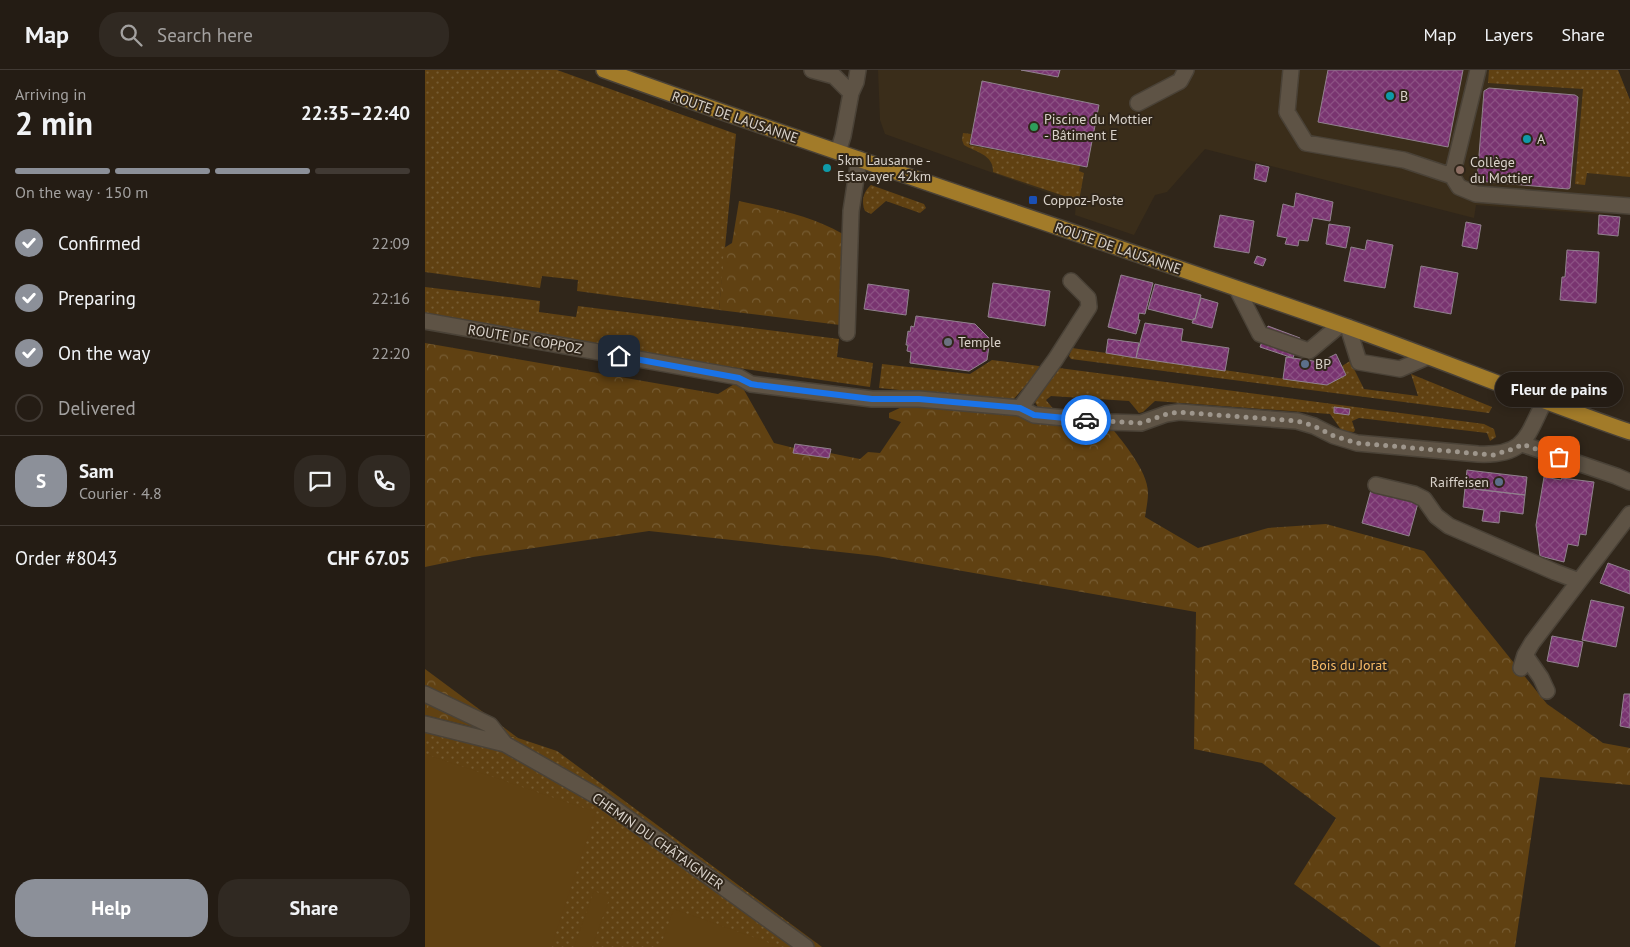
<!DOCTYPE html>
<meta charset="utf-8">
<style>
:root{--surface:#241c14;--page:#302922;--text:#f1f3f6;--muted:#a3a1a0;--line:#413a34;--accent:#8c9099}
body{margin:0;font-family:"PT Sans",sans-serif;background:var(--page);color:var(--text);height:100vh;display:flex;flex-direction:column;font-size:19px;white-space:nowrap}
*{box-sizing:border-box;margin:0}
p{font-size:16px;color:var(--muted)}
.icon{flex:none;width:28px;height:28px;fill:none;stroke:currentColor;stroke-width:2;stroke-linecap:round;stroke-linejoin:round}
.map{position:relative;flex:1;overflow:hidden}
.details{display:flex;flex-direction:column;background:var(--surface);width:425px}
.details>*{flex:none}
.pin{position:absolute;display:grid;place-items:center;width:42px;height:42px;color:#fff;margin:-21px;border-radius:10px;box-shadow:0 2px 8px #0006}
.courier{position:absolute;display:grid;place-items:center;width:50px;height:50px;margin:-25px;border:4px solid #1a73e8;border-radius:50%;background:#fff;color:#222;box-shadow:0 1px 6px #0007}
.bubble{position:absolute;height:35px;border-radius:18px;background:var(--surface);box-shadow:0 2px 8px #0003,0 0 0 1px var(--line);font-size:16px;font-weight:700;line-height:35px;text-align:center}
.head em{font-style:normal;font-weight:700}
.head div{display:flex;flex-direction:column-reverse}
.head{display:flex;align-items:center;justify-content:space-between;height:85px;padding:0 15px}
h1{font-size:32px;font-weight:700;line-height:38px}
.bar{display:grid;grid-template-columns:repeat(4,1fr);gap:8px 5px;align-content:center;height:60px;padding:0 15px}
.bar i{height:6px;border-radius:4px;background:var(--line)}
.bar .active{background:var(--accent)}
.bar p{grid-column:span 4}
.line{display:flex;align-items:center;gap:12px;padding:0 15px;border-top:1px solid var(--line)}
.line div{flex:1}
.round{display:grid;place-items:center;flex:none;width:52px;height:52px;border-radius:20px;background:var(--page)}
ol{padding:0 15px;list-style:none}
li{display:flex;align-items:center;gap:15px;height:55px}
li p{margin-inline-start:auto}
li .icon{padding:5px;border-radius:50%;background:var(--accent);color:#fff;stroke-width:4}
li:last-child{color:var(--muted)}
li i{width:28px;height:28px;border:2px solid var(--line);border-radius:50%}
.cta{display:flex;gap:10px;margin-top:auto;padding:10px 15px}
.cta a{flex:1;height:58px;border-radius:20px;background:var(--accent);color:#fff;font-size:20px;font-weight:700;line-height:58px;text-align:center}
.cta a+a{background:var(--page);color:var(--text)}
header{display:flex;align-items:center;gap:30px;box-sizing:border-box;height:70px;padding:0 25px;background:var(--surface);border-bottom:1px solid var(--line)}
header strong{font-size:24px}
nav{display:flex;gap:28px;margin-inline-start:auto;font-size:18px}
.search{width:350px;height:45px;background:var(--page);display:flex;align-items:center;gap:12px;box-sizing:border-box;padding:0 18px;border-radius:20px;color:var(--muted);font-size:19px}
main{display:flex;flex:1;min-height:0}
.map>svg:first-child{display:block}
.built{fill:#3a2d1a}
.grass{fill:url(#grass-dots)}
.forest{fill:url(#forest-crowns)}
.pitch{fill:#604112}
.building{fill:url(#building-cross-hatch);stroke:#91828e}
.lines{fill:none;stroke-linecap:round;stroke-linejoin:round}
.minor-casing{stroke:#4a4237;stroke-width:18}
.major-casing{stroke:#4a4237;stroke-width:18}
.minor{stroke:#5e5345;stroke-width:15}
.major{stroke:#a27b29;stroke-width:15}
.done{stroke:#9e968c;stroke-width:5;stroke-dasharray:0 9}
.route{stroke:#1a73e8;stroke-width:6}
.culture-dot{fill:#0f9aa8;stroke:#30261a;stroke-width:2}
.leisure-dot{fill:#2e9e5b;stroke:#30261a;stroke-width:2}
.education-dot{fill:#8d6e63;stroke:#30261a;stroke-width:2}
.transit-dot{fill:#1a4fb4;stroke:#30261a;stroke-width:2}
.worship-dot{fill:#6b7280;stroke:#30261a;stroke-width:2}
.service-dot{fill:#5c6f8a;stroke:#30261a;stroke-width:2}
.labels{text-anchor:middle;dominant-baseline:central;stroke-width:4;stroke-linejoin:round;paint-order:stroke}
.poi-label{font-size:14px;fill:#d9d2ca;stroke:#30261a;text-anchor:start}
.street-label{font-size:14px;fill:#d9d2ca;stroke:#30261a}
.park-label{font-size:14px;fill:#fabd68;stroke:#30261a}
</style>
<header>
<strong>Map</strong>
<div class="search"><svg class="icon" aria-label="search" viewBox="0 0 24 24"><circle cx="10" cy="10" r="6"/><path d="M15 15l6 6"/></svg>Search here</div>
<nav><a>Map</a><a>Layers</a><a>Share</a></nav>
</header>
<main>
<section class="details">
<div class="head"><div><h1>2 min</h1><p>Arriving in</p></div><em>22:35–22:40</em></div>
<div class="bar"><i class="active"></i><i class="active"></i><i class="active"></i><i></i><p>On the way · 150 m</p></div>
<ol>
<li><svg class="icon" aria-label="check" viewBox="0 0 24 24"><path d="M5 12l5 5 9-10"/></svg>Confirmed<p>22:09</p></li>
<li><svg class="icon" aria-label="check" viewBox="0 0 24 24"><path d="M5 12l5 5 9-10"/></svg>Preparing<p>22:16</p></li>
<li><svg class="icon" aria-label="check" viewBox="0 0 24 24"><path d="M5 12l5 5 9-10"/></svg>On the way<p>22:20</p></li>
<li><i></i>Delivered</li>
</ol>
<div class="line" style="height:90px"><b class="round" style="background:var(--accent);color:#fff">S</b><div><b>Sam</b><p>Courier · 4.8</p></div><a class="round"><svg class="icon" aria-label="chat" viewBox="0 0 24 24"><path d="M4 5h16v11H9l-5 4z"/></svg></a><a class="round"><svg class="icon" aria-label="phone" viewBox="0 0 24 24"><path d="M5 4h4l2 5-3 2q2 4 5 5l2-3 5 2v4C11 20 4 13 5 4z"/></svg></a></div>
<div class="line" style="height:65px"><div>Order #8043</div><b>CHF 67.05</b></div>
<div class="cta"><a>Help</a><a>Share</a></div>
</section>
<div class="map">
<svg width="1205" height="877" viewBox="0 0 1205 877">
<defs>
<pattern id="grass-dots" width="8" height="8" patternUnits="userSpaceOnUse" patternTransform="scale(1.25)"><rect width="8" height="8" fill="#604112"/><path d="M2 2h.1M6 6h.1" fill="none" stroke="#765c33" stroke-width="1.8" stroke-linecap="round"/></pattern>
<pattern id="forest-crowns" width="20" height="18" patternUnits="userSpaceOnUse" patternTransform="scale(1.25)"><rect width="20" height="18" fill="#604112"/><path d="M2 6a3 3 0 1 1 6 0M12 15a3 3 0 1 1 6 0" fill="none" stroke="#765c33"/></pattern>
<pattern id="building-cross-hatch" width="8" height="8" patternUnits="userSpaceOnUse" patternTransform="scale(1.25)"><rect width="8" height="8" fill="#793470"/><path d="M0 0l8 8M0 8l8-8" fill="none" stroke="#8b5083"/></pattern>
</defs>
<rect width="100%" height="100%" fill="#30261a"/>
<path class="built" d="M453,0H1193L1205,30V144H1171L1051,135L1049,148L780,79L742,122L730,125L709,165L650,145L651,133L460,64L455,50Z"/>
<path class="grass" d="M0,0H132L311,64L294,240L152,221L153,210L117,206L115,218L0,202Z
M1064,0H1193L1205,30V107L1162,103L1160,115L1150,114L1158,19L1063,13Z
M538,63L546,64L544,75L655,96L654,101L659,103L654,131L568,102C569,85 551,82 539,75L537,70Z
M446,115L499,134L501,138L495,143L461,131L446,144L440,141C436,132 438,122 446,115Z
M0,217L115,231L114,242L151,247L153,236L414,269L412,287L448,293L445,317L215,284L0,244Z
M647,278L902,315L921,305L917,296L925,291L939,319L993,326L986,304L1067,337L1064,343L646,289L644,286Z
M567,290L614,296L615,299L587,331L454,318L457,294L545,304Z
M634,298L1059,354L1069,359L1071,367L1065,371L1062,363L934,348L927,351L930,360L929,362L917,361L905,344L730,331L718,342L714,343L704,331L626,326L621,330L630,341L614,339L610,332L611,328Z
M0,645L93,668L132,681L397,877H0Z"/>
<path class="forest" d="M314,131C351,139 385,145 418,164L415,255L294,240L299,178L307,173Z
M0,273L293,324L311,313L316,315L319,320L349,373L369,378V383L404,388L405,383L435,389L443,382L455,383L476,352L464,348V343L494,329L682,352C696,370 723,400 723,423C723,431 721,440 720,447L773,478L843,458L901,454L999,481L1122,634L1178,673L1205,678V715L1115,707L1090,877H956L869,814L911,748L837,693L769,679L771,542L452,486L224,461L48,487L0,497Z
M0,599L93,668L0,645Z"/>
<path class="pitch" d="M0,684L171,742L126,877H0Z
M169,821L185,827L167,877H149Z
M249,839L356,877H235Z"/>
<path class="building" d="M596,0H635L633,7Z
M903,0H1038L1023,77L893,52Z
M557,11L674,35L662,97L545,74Z
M1064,18L1150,25L1153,27L1145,118L1143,119L1052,111L1059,21Z
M831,94L844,97L841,112L829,109Z
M871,123L908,132L905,151L888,148L883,171L874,170L873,176L860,174L862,168L852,166L858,134L869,137Z
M795,145L829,151L824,183L789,177Z
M1174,145L1195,147L1193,166L1173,164Z
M1041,152L1056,155L1052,179L1037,176Z
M904,154L925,157L921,178L901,174Z
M942,170L968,175L960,218L919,211L926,177L940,180Z
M1142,180L1174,182L1171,233L1135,230L1137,207H1140Z
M832,186L841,189L838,196L829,193Z
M996,196L1033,203L1026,244L989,237Z
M696,205L728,213L720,244L714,243L713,250H715L711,264L683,257Z
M568,213L625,221L620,256L563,247Z
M443,214L484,220L481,245L439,239Z
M730,214L776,225L770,249L767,250L723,239Z
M776,228L793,233L787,258L767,253L769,248L770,249Z
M491,246L550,254L565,269L562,290L544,301L485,293L486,282L482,281L483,275H481L483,261L485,262L486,256L489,257Z
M720,253L758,259L756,271L804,278L800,301L711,288Z
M843,256L875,268L868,288L835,277Z
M683,269L714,273L711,288L681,283Z
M911,284L921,305L902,315L858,309L861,287L895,292Z
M909,337L925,339L924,345L909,343Z
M370,374L406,379L404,388L368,383Z
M1042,400L1102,407L1100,425L1040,418Z
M1119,407L1136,410L1137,408L1169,412L1161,465L1155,464L1153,476L1143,474L1139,492L1115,486L1111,455Z
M1040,418L1100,425L1098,444L1075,441L1074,453L1057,451L1059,440L1038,437Z
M946,420L993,433L984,466L937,453Z
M1183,493L1205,501V524L1175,513Z
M1166,530L1199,537L1191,577L1157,570Z
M1127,566L1158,572L1153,597L1122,591Z
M1199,624H1205V658L1195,656Z"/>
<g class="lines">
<defs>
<path id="minor" d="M387,0L409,6L426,23
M866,0L862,42L881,73L979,90L1027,106L1034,117L1051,124L1205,136
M713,33L755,11L761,0
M413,82L418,66L426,23L431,12L433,0
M1027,106L1053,0
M812,219L835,264L884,281L915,255
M0,251L314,307L326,314L447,329H494L595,338L609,345L682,352L716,353L741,344L754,342L872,351L889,356L909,366L932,373L1053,384C1100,386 1101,368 1119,332
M923,257L934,292L975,299L1002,287
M422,263L426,141L434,89
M595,338L630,290L664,237L663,228L646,211
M1097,374L1191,406L1205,412
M951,415L989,424L999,429L1011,446L1024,456L1130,502L1154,511
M1100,585L1116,608L1122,621
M1096,598L1100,585L1107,573L1205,444
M0,624L65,655L80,674
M0,654L80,674L175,728L381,877"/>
<path id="major" d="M179,0C426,89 676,170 923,257C1018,291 1110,329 1205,362"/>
</defs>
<use href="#minor" class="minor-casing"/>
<use href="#major" class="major-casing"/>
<use href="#minor" class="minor"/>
<use href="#major" class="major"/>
</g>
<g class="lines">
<path class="done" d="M661,350L716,353L742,344L754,342L765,343L872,351L889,356L909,366L932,373L1068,385L1091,378L1097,374L1134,387"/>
<path class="route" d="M194,286L314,308L326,314L332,315L447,329H494L595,338L609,345L661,350"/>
</g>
<g class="culture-dot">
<circle cx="965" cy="26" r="5"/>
<circle cx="1102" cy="69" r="5"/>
<circle cx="402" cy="98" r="5"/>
</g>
<circle class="leisure-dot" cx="609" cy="57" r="5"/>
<circle class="education-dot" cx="1035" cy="100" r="5"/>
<rect class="transit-dot" x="603" y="125" width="10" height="10" rx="2.5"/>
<circle class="worship-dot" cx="523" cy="272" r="5"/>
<g class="service-dot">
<circle cx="880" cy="294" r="5"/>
<circle cx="1074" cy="412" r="5"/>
</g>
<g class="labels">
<g class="poi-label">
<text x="975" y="26">B</text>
<text x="619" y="49">Piscine du Mottier<tspan x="619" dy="16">- Bâtiment E</tspan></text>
<text x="1112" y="69">A</text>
<text x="412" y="90">5km Lausanne -<tspan x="412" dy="16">Estavayer 42km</tspan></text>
<text x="1045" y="92">Collège<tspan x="1045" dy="16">du Mottier</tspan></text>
<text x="618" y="130">Coppoz-Poste</text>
<text x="533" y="272">Temple</text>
<text x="890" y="294">BP</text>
<text x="1064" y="412" text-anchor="end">Raiffeisen</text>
</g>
<g class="street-label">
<text transform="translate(310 47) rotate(19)">ROUTE DE LAUSANNE</text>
<text transform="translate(693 178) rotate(19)">ROUTE DE LAUSANNE</text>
<text transform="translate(100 269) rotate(10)">ROUTE DE COPPOZ</text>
<text transform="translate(233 771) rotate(35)">CHEMIN DU CHÂTAIGNIER</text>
</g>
<g class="park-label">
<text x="924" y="595">Bois du Jorat</text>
</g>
</g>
</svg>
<div class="pin" style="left:1134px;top:387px;background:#ea580c"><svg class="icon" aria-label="bag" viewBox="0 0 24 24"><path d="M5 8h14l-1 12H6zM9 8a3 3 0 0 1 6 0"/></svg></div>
<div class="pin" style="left:194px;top:286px;background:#1f2937"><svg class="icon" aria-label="home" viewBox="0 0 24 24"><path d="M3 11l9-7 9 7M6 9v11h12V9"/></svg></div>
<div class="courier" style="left:661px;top:350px"><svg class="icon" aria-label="car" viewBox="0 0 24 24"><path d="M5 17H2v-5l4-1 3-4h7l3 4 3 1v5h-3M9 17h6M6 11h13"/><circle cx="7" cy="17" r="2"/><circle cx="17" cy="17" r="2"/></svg></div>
<div class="bubble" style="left:1070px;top:302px;width:128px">Fleur de pains</div>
</div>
</main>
